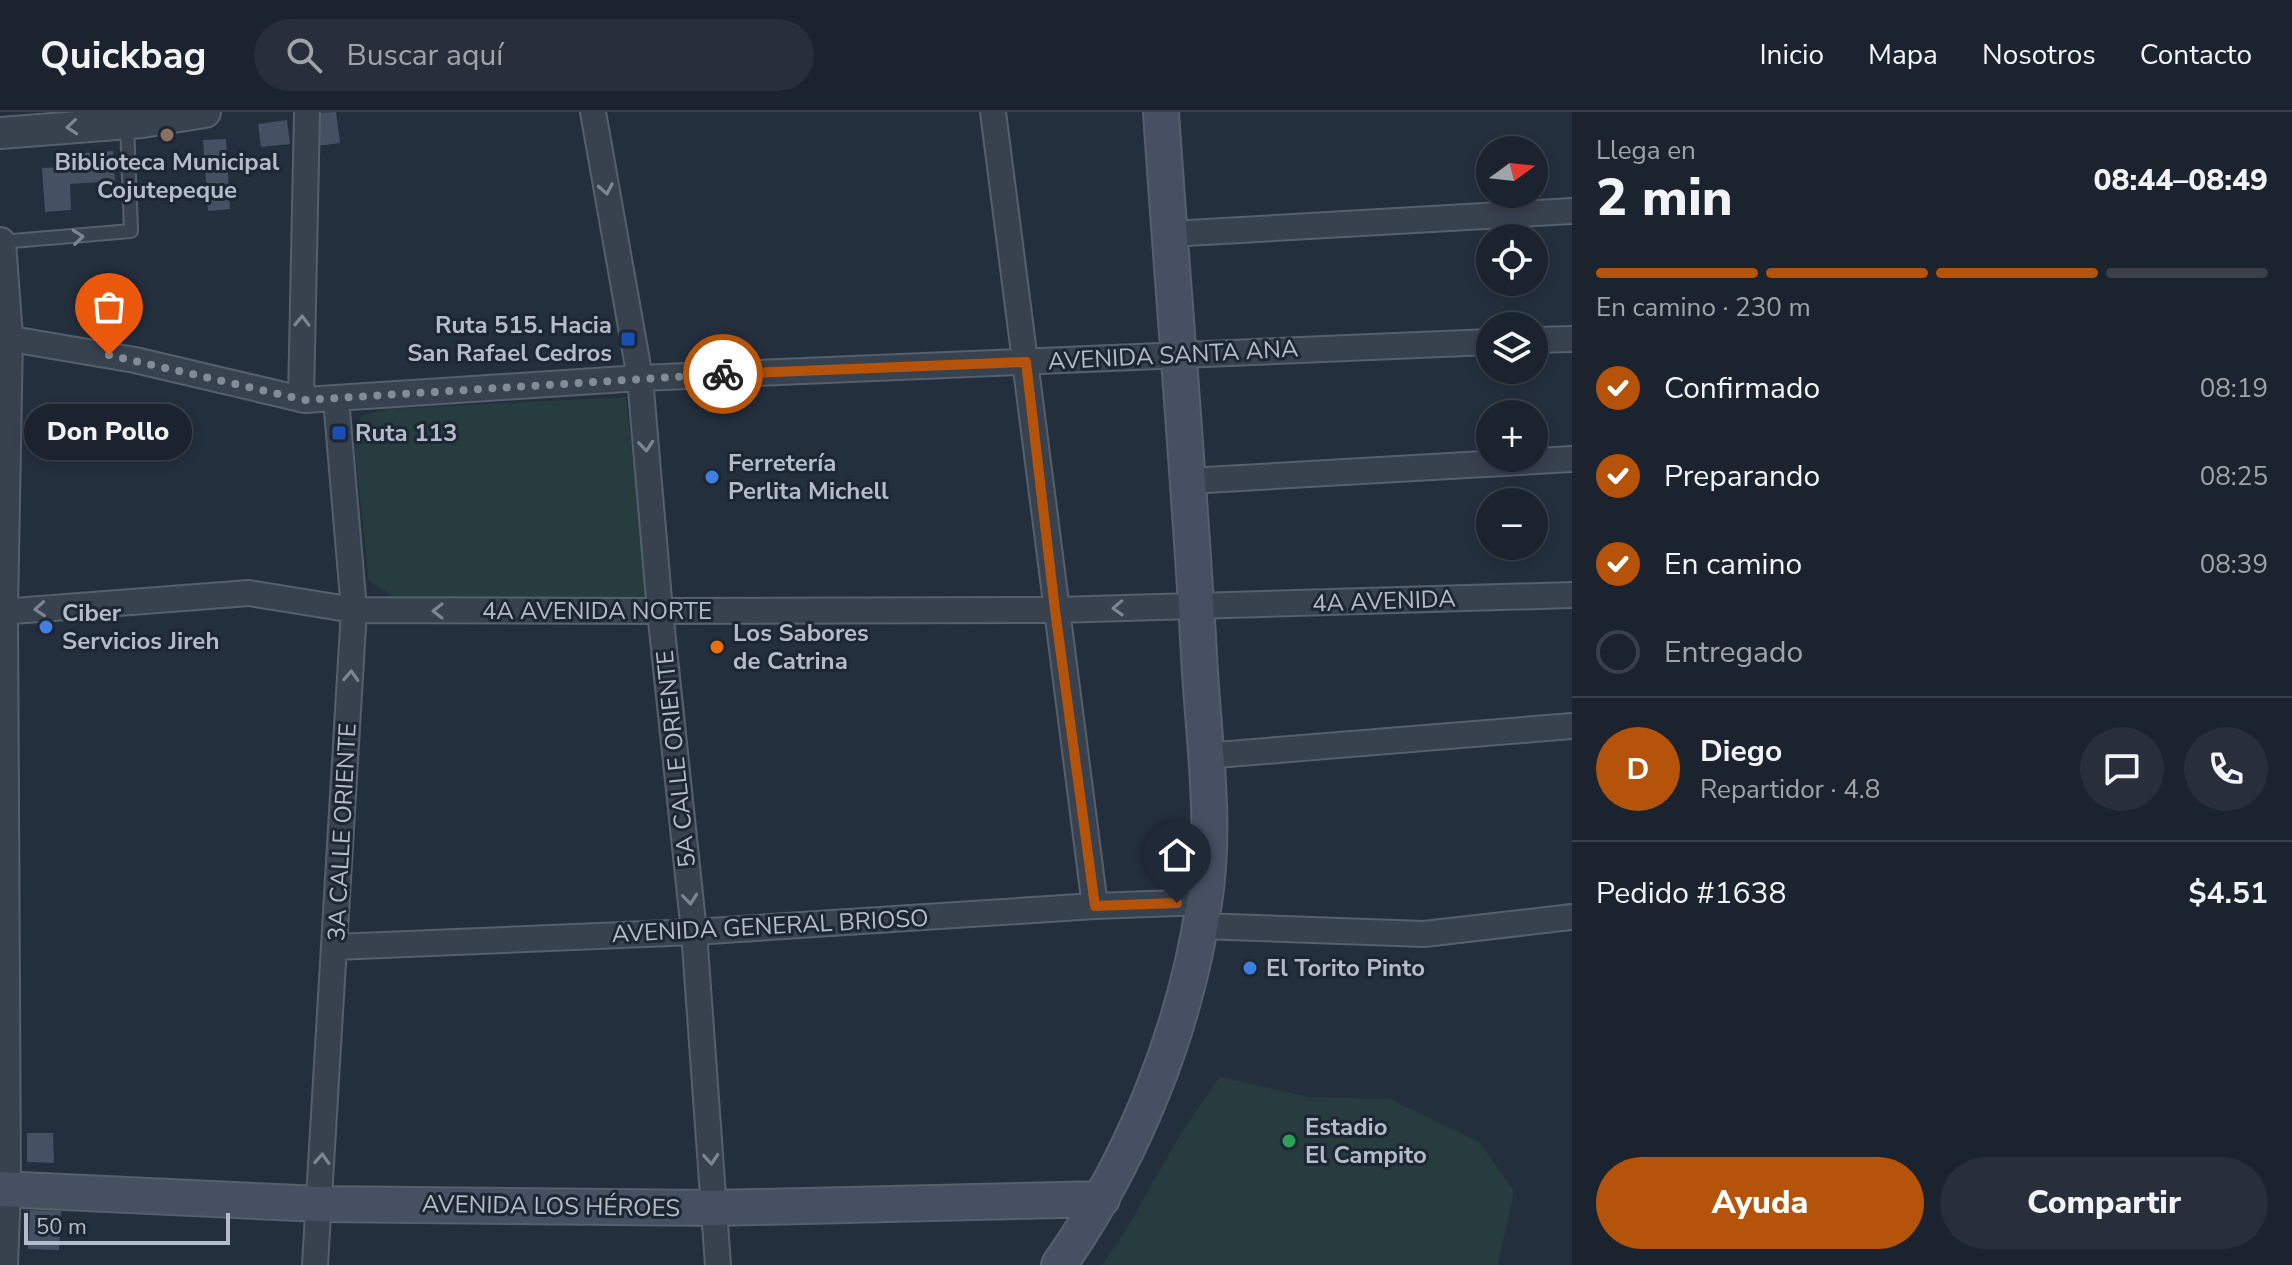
<!DOCTYPE html>
<html lang="es">
<meta charset="utf-8">
<style>
:root{--surface:#1b232e;--page:#282f3a;--text:#f1f3f6;--muted:#a0a4aa;--line:#39404a;--accent:#b45309}
body{margin:0;font-family:"Nunito Sans",sans-serif;background:var(--page);color:var(--text);height:100vh;display:flex;flex-direction:column;font-size:30px;white-space:nowrap}
*{box-sizing:border-box;margin:0}
p{font-size:26px;color:var(--muted)}
.icon{flex:none;width:44px;height:44px;fill:none;stroke:currentColor;stroke-width:2;stroke-linecap:round;stroke-linejoin:round}
.map{position:relative;flex:1;overflow:hidden}
.side{display:flex;flex-direction:column;background:var(--surface);width:720px}
.side>*{flex:none}
.needle{width:52px;rotate:75deg}
.buttons{position:absolute;left:1476px;top:24px;display:grid;gap:16px}
.buttons a{display:grid;place-items:center;width:72px;height:72px;border-radius:50%;background:var(--surface);box-shadow:0 4px 12px #0003,0 0 0 2px var(--line);font-size:40px}
.scale{position:absolute;left:24px;bottom:20px;width:206px;box-sizing:border-box;padding-left:8px;border:4px solid #b4bcc9;border-top:0;font-size:22px;line-height:28px;white-space:nowrap;color:#b4bcc9;-webkit-text-stroke:6px #1d2633;paint-order:stroke}
.pin{position:absolute;display:grid;place-items:center;width:68px;height:68px;color:#fff;margin:-82px -34px;border-radius:50% 50% 50% 0;rotate:-45deg;box-shadow:0 0 8px #0007}
.pin .icon{rotate:45deg}
.courier{position:absolute;display:grid;place-items:center;width:80px;height:80px;margin:-40px;border:6px solid #b45309;border-radius:50%;background:#fff;color:#222;box-shadow:0 2px 10px #0007}
.bubble{position:absolute;height:56px;border-radius:28px;background:var(--surface);box-shadow:0 4px 12px #0003,0 0 0 2px var(--line);font-size:26px;font-weight:800;line-height:56px;text-align:center}
.headline em{font-style:normal;font-weight:800}
.headline div{display:flex;flex-direction:column-reverse}
.headline{display:flex;align-items:center;justify-content:space-between;height:136px;padding:0 24px}
h1{font-size:52px;font-weight:800;line-height:60px}
.bar{display:grid;grid-template-columns:repeat(4,1fr);gap:12px 8px;align-content:center;height:96px;padding:0 24px}
.bar i{height:10px;border-radius:6px;background:var(--line)}
.bar .on{background:var(--accent)}
.bar p{grid-column:span 4}
.line{display:flex;align-items:center;gap:20px;padding:0 24px;border-top:2px solid var(--line)}
.line div{flex:1}
.round{display:grid;place-items:center;flex:none;width:84px;height:84px;border-radius:42px;background:var(--page)}
ol{padding:0 24px;list-style:none}
li{display:flex;align-items:center;gap:24px;height:88px}
li p{margin-inline-start:auto}
li .icon{padding:8px;border-radius:50%;background:var(--accent);color:#fff;stroke-width:4}
li:last-child{color:var(--muted)}
li i{width:44px;height:44px;border:4px solid var(--line);border-radius:50%}
.cta{display:flex;gap:16px;margin-top:auto;padding:16px 24px}
.cta a{flex:1;height:92px;border-radius:48px;background:var(--accent);color:#fff;font-size:32px;font-weight:800;line-height:92px;text-align:center}
.cta a+a{background:var(--page);color:var(--text)}
header{display:flex;align-items:center;gap:48px;box-sizing:border-box;height:112px;padding:0 40px;background:var(--surface);border-bottom:2px solid var(--line)}
header strong{font-size:38px}
nav{display:flex;gap:44px;margin-inline-start:auto;font-size:28px}
.search{width:560px;height:72px;background:var(--page);display:flex;align-items:center;gap:20px;box-sizing:border-box;padding:0 28px;border-radius:44px;color:var(--muted);font-size:30px}
main{display:flex;flex:1;min-height:0}
.map>svg:first-child{display:block}
.green{fill:#263c3f}
.building{fill:#455162}
.lines{fill:none;stroke-linecap:round;stroke-linejoin:round}
.service-casing{stroke:#565f6c;stroke-width:16}
.minor-casing{stroke:#565f6c;stroke-width:28}
.tertiary-casing{stroke:#565f6c;stroke-width:34}
.secondary-casing{stroke:#565f6c;stroke-width:38}
.service{stroke:#38414e;stroke-width:12}
.minor{stroke:#38414e;stroke-width:24}
.tertiary{stroke:#38414e;stroke-width:30}
.secondary{stroke:#465061;stroke-width:34}
.oneway{stroke:#7c8592}
.done{stroke:#828b98;stroke-width:8;stroke-dasharray:0 14.4}
.route{stroke:#b45309;stroke-width:10}
.education-dot{fill:#8d6e63;stroke:#1d2633;stroke-width:3}
.transit-dot{fill:#1a4fb4;stroke:#1d2633;stroke-width:3}
.shop-dot{fill:#3f7fe0;stroke:#1d2633;stroke-width:3}
.food-dot{fill:#e8710a;stroke:#1d2633;stroke-width:3}
.leisure-dot{fill:#2e9e5b;stroke:#1d2633;stroke-width:3}
.labels{text-anchor:middle;dominant-baseline:central;stroke-width:6;stroke-linejoin:round;paint-order:stroke}
.poi-label{font-size:24px;font-weight:bold;fill:#b4bcc9;stroke:#1d2633;text-anchor:start}
.street-label{font-size:24px;fill:#b4bcc9;stroke:#1d2633}
</style>
<header>
<strong>Quickbag</strong>
<div class="search"><svg class="icon" aria-label="search" viewBox="0 0 24 24"><circle cx="10" cy="10" r="6"/><path d="M15 15l6 6"/></svg>Buscar aquí</div>
<nav><a>Inicio</a><a>Mapa</a><a>Nosotros</a><a>Contacto</a></nav>
</header>
<main>
<div class="map">
<svg width="1572" height="1153" viewBox="0 0 1572 1153">
<rect width="100%" height="100%" fill="#242f3e"/>
<path class="green" d="M626,285L648,490L399,488L369,469L353,319L363,303L387,297Z
M1220,965L1309,985L1390,987L1479,1030L1514,1079L1498,1153H1102L1120,1128L1183,1018Z"/>
<path class="building" d="M336,0L340,31L317,34L313,1Z
M287,8L290,32L261,35L258,12Z
M226,27L230,97L208,99L203,28Z
M113,39L115,69L70,72L71,98L45,100L42,56L84,54L83,41Z
M27,1021H53L54,1051L27,1050Z
M30,1098L61,1099L59,1138L28,1137Z"/>
<g class="lines">
<defs>
<path id="service" d="M0,130L131,119L127,11"/>
<path id="minor" d="M593,0L640,266L660,499L694,820L718,1153
M993,0L1095,794
M1170,122L1572,99
M0,225L135,248L305,288L640,266L1490,230
M1534,228L1572,227
M301,287L307,0
M1188,369L1572,347
M0,500L249,481L354,498L660,499L1055,498L1572,483
M1204,644L1572,614
M1200,814L1424,822L1572,805
M335,835L694,820L1095,794L1204,790
M315,1153L354,498L336,287"/>
<path id="tertiary" d="M0,21L142,10L205,0
M0,131L7,224L2,499L5,1077L2,1153"/>
<path id="secondary" d="M0,1077L320,1092L715,1096L1102,1087
M1059,1153C1133,1047 1185,919 1204,791C1217,710 1203,625 1199,543C1189,362 1173,181 1161,0"/>
</defs>
<use href="#service" class="service-casing"/>
<use href="#minor" class="minor-casing"/>
<use href="#tertiary" class="tertiary-casing"/>
<use href="#secondary" class="secondary-casing"/>
<use href="#service" class="service"/>
<use href="#minor" class="minor"/>
<use href="#tertiary" class="tertiary"/>
<use href="#secondary" class="secondary"/>
</g>
<defs><path id="oneway-chevron" d="M-2-3.5L2.5 0L-2 3.5" fill="none" stroke-width="1.6" stroke-linecap="round" stroke-linejoin="round" transform="scale(2)"/></defs>
<g class="oneway">
<use href="#oneway-chevron" transform="translate(72 15) rotate(175)"/>
<use href="#oneway-chevron" transform="translate(606 77) rotate(80)"/>
<use href="#oneway-chevron" transform="translate(78 125) rotate(-6)"/>
<use href="#oneway-chevron" transform="translate(302 209) rotate(-89)"/>
<use href="#oneway-chevron" transform="translate(646 334) rotate(85)"/>
<use href="#oneway-chevron" transform="translate(1118 496) rotate(178)"/>
<use href="#oneway-chevron" transform="translate(40 497) rotate(176)"/>
<use href="#oneway-chevron" transform="translate(438 499) rotate(-180)"/>
<use href="#oneway-chevron" transform="translate(351 564) rotate(-87)"/>
<use href="#oneway-chevron" transform="translate(690 787) rotate(84)"/>
<use href="#oneway-chevron" transform="translate(322 1047) rotate(-87)"/>
<use href="#oneway-chevron" transform="translate(711 1047) rotate(86)"/>
</g>
<g class="lines">
<path class="done" d="M109,243L305,288L723,262"/>
<path class="route" d="M723,262L1026,250L1055,498L1095,794L1177,791"/>
</g>
<circle class="education-dot" cx="167" cy="23" r="8"/>
<g class="transit-dot">
<rect x="620" y="219" width="16" height="16" rx="4"/>
<rect x="331" y="313" width="16" height="16" rx="4"/>
</g>
<g class="shop-dot">
<circle cx="712" cy="365" r="8"/>
<circle cx="46" cy="515" r="8"/>
<circle cx="1250" cy="856" r="8"/>
</g>
<circle class="food-dot" cx="717" cy="535" r="8"/>
<circle class="leisure-dot" cx="1289" cy="1029" r="8"/>
<g class="labels">
<g class="poi-label">
<text x="167" y="50" text-anchor="middle">Biblioteca Municipal<tspan x="167" dy="28">Cojutepeque</tspan></text>
<text x="612" y="213" text-anchor="end">Ruta 515. Hacia<tspan x="612" dy="28">San Rafael Cedros</tspan></text>
<text x="355" y="321">Ruta 113</text>
<text x="728" y="351">Ferretería<tspan x="728" dy="28">Perlita Michell</tspan></text>
<text x="62" y="501">Ciber<tspan x="62" dy="28">Servicios Jireh</tspan></text>
<text x="733" y="521">Los Sabores<tspan x="733" dy="28">de Catrina</tspan></text>
<text x="1266" y="856">El Torito Pinto</text>
<text x="1305" y="1015">Estadio<tspan x="1305" dy="28">El Campito</tspan></text>
</g>
<g class="street-label">
<text transform="translate(1173 243) rotate(-3)">AVENIDA SANTA ANA</text>
<text transform="translate(1384 489) rotate(-2)">4A AVENIDA</text>
<text x="597" y="499">4A AVENIDA NORTE</text>
<text transform="translate(676 647) rotate(-96)">5A CALLE ORIENTE</text>
<text transform="translate(342 720) rotate(-87)">3A CALLE ORIENTE</text>
<text transform="translate(770 814) rotate(-3)">AVENIDA GENERAL BRIOSO</text>
<text transform="translate(551 1094) rotate(1)">AVENIDA LOS HÉROES</text>
</g>
</g>
</svg>
<div class="buttons">
<a><svg class="needle" viewBox="-14 -14 28 28"><path d="M0-13l5 13h-10z" fill="#e53935"/><path d="M0 13l5-13h-10z" fill="#a0a4aa"/></svg></a>
<a><svg class="icon" aria-label="locate" viewBox="0 0 24 24"><circle cx="12" cy="12" r="6"/><path d="M12 2v4M12 18v4M2 12h4M18 12h4"/></svg></a>
<a><svg class="icon" aria-label="layers" viewBox="0 0 24 24"><path d="M12 4l9 5-9 5-9-5zM3 14l9 5 9-5"/></svg></a>
<a>+</a>
<a>−</a>
</div>
<div class="scale">50 m</div>
<div class="pin" style="left:109px;top:243px;background:#ea580c"><svg class="icon" aria-label="bag" viewBox="0 0 24 24"><path d="M5 8h14l-1 12H6zM9 8a3 3 0 0 1 6 0"/></svg></div>
<div class="pin" style="left:1177px;top:791px;background:#1f2937"><svg class="icon" aria-label="home" viewBox="0 0 24 24"><path d="M3 11l9-7 9 7M6 9v11h12V9"/></svg></div>
<div class="courier" style="left:723px;top:262px"><svg class="icon" aria-label="bike" viewBox="0 0 24 24"><circle cx="6" cy="16" r="4"/><circle cx="18" cy="16" r="4"/><path d="M6 16l4-8h5l3 8M10 8l3 8H6M13 5h3"/></svg></div>
<div class="bubble" style="left:24px;top:292px;width:168px">Don Pollo</div>
</div>
<section class="side">
<div class="headline"><div><h1>2 min</h1><p>Llega en</p></div><em>08:44–08:49</em></div>
<div class="bar"><i class="on"></i><i class="on"></i><i class="on"></i><i></i><p>En camino · 230 m</p></div>
<ol>
<li><svg class="icon" aria-label="check" viewBox="0 0 24 24"><path d="M5 12l5 5 9-10"/></svg>Confirmado<p>08:19</p></li>
<li><svg class="icon" aria-label="check" viewBox="0 0 24 24"><path d="M5 12l5 5 9-10"/></svg>Preparando<p>08:25</p></li>
<li><svg class="icon" aria-label="check" viewBox="0 0 24 24"><path d="M5 12l5 5 9-10"/></svg>En camino<p>08:39</p></li>
<li><i></i>Entregado</li>
</ol>
<div class="line" style="height:144px"><b class="round" style="background:var(--accent);color:#fff">D</b><div><b>Diego</b><p>Repartidor · 4.8</p></div><a class="round"><svg class="icon" aria-label="chat" viewBox="0 0 24 24"><path d="M4 5h16v11H9l-5 4z"/></svg></a><a class="round"><svg class="icon" aria-label="phone" viewBox="0 0 24 24"><path d="M5 4h4l2 5-3 2q2 4 5 5l2-3 5 2v4C11 20 4 13 5 4z"/></svg></a></div>
<div class="line" style="height:104px"><div>Pedido #1638</div><b>$4.51</b></div>
<div class="cta"><a>Ayuda</a><a>Compartir</a></div>
</section>
</main>
